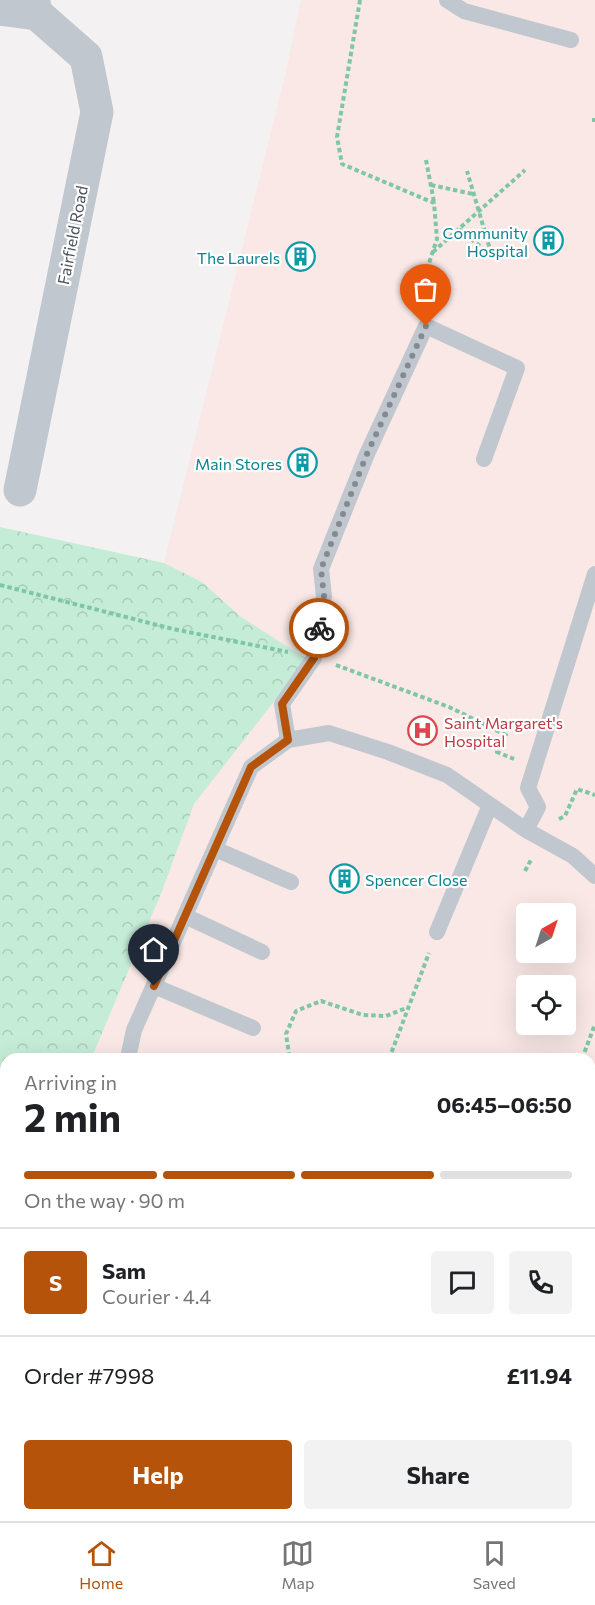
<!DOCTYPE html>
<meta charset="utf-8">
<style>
:root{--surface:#fff;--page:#f2f2f2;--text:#202124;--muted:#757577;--line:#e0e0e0;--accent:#b45309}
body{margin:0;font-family:Commissioner,sans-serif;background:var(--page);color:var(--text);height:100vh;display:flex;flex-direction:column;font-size:22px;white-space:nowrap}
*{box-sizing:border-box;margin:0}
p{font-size:20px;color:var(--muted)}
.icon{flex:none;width:33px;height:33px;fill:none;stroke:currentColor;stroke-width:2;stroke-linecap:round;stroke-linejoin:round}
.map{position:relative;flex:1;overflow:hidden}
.panel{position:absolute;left:0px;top:1053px;width:596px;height:468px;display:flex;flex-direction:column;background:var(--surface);border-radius:18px 18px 0 0;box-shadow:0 6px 24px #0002}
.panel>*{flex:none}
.needle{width:39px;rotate:39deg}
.buttons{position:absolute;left:516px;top:903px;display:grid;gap:12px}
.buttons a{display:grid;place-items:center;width:60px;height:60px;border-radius:6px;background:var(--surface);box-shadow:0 6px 24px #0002;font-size:30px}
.pin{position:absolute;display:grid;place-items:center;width:51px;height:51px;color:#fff;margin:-62px -26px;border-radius:50% 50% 50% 0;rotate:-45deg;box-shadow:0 0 6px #0007}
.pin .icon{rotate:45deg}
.courier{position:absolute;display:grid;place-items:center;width:60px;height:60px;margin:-30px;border:4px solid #b45309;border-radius:50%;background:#fff;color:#222;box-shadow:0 2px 8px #0007}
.summary em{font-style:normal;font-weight:700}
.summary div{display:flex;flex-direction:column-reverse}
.summary{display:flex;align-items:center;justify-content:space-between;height:102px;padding:0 24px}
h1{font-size:39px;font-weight:700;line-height:45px}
.bar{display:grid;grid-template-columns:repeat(4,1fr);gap:9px 6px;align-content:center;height:72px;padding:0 24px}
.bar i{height:8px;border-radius:4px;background:var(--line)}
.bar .on{background:var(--accent)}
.bar p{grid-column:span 4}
.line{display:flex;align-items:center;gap:15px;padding:0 24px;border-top:2px solid var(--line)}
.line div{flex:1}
.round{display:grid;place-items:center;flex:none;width:63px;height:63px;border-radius:6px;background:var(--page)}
.primary-button{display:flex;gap:12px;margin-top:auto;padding:12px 24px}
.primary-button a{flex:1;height:69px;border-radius:6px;background:var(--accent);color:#fff;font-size:24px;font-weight:700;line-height:69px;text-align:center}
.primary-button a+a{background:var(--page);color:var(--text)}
.tabs{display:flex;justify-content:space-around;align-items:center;height:84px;border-top:2px solid var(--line);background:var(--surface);font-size:16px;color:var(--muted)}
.tabs a{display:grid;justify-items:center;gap:3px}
.tabs .on{color:var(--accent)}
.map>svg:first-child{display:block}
.medical{fill:#f9e8e5;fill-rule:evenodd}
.grass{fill:#c4ecd6}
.forest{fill:url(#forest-firs)}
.park{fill:url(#park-crowns)}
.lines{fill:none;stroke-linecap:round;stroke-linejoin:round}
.path{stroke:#7fc6a7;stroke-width:4;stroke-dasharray:4.5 3;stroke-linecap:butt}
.lane{stroke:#c0c7ce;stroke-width:16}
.street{stroke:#c0c7ce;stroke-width:33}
.done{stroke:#858a90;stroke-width:6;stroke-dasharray:0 10.8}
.route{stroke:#b45309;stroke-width:8}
.labels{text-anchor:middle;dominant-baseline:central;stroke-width:4.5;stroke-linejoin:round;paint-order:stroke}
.culture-label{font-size:16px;fill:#0d838f;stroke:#fff;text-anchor:end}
.street-label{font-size:16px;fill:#4a535c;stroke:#fff}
.health-label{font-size:16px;fill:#be3a42;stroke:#fff;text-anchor:start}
</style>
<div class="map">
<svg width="595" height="1521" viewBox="0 0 595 1521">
<defs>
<pattern id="forest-firs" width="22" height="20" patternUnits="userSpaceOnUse" patternTransform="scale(1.5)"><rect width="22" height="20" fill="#c4ecd6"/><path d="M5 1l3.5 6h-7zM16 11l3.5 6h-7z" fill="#aaccba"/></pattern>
<pattern id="park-crowns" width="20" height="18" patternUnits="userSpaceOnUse" patternTransform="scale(1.5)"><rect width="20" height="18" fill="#c4ecd6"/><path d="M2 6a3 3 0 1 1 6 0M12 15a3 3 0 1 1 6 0" fill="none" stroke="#aaccba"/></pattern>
</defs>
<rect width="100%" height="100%" fill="#f3f1f1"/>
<path class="medical" d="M301,0H595V1395L590,1393V1059H91L194,804L306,659L241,617L202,582L164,563L286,72ZM526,914H566V952H526ZM526,986H566V1024H526Z"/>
<path class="grass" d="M0,1364L6,1368V1515H212L211,1521H0Z"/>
<path class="forest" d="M0,1068L6,1071V1368L0,1364Z
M590,1493L595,1497V1521H211L212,1515H590Z"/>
<path class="park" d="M0,527L164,563L202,582L241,617L307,659L194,804L162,891L91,1059H6V1095L0,1094Z"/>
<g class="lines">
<path class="path" d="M360,0L337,137L342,164L434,203L437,239L422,284L423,304
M592,120H595
M426,160L434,202
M431,185L473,194
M459,229L492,256L467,171
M433,252L525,170
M0,585L173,629L288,652
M336,665L449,707L506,735L497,752L514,759
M559,819L565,816L577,789L595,795
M525,871L532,858
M298,1059L289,1054L286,1034L296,1011L321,1001L363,1015L386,1016L409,1007
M389,1059L429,953
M582,1059L595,1024
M0,1094L6,1097
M590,1413L595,1416"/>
<path class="lane" d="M447,0L464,11L571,40
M288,740L282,704L314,658L324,596L321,569L367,454L426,326L517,368L484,459
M526,830L538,807L528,788L595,574
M215,849L291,882
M185,916L262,952
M437,932L490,805
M154,986L253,1028
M131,1059L128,1058L134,1030L251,767L288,740L329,733L388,752L447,775L526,830L573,856L595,876"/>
<path class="street" d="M0,9L37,14
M20,490L97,112L86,57L37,14L33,0"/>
</g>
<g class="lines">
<path class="done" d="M319,628L324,596L321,569L367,454L426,326"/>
<path class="route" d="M154,986L251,767L288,740L282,704L314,658L319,628"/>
</g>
<defs>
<symbol id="building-ring" viewBox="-11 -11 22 22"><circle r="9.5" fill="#fff" stroke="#0f9aa8" stroke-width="1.5"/><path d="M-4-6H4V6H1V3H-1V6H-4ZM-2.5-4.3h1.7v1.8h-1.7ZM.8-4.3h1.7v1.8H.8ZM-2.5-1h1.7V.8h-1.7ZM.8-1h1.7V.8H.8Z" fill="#0f9aa8"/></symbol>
<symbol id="hospital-ring" viewBox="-11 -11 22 22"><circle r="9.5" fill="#fff" stroke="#e0444e" stroke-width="1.5"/><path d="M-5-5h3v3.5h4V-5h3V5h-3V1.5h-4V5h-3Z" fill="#e0444e"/></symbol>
</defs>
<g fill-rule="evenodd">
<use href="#building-ring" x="532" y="224" width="33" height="33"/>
<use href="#building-ring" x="284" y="240" width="33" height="33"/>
<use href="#building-ring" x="286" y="446" width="33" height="33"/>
<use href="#hospital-ring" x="406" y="714" width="33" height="33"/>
<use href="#building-ring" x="328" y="862" width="33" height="33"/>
</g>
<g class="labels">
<g class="culture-label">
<text x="528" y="232">Community<tspan x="528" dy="18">Hospital</tspan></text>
<text x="280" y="257">The Laurels</text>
<text x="282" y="463">Main Stores</text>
<text x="365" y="879" text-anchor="start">Spencer Close</text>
</g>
<g class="street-label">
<text transform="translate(72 235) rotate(-79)">Fairfield Road</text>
</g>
<g class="health-label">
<text x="444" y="722">Saint Margaret's<tspan x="444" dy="18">Hospital</tspan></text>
</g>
</g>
</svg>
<div class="buttons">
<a><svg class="needle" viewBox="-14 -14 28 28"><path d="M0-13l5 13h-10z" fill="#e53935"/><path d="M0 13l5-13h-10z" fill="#757577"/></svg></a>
<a><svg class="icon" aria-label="locate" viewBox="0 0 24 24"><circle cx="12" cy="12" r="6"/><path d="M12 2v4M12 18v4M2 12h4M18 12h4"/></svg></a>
</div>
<div class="pin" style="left:426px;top:326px;background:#ea580c"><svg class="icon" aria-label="bag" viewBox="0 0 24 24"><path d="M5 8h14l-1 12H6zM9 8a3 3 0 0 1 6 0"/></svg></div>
<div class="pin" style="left:154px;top:986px;background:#1f2937"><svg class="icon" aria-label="home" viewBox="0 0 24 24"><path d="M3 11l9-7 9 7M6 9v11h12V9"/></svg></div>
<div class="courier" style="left:319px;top:628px"><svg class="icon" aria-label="bike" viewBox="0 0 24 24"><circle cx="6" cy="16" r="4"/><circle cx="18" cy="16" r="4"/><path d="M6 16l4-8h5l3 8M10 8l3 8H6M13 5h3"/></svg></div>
<section class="panel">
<div class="summary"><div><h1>2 min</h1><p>Arriving in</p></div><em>06:45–06:50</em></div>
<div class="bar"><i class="on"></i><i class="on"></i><i class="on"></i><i></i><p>On the way · 90 m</p></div>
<div class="line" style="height:108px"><b class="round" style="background:var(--accent);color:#fff">S</b><div><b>Sam</b><p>Courier · 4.4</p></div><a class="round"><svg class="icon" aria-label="chat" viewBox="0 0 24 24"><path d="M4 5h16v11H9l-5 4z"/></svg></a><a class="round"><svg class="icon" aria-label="phone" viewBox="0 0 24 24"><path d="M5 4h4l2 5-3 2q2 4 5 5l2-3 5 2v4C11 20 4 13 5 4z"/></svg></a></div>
<div class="line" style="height:78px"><div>Order #7998</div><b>£11.94</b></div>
<div class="primary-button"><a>Help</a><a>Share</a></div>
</section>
</div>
<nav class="tabs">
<a class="on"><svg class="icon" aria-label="home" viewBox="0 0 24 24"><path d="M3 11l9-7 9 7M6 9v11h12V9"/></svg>Home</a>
<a><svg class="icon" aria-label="map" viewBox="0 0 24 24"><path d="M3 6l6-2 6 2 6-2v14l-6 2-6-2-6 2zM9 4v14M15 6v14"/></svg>Map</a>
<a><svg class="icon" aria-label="saved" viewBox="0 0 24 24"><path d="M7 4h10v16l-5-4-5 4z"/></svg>Saved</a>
</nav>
